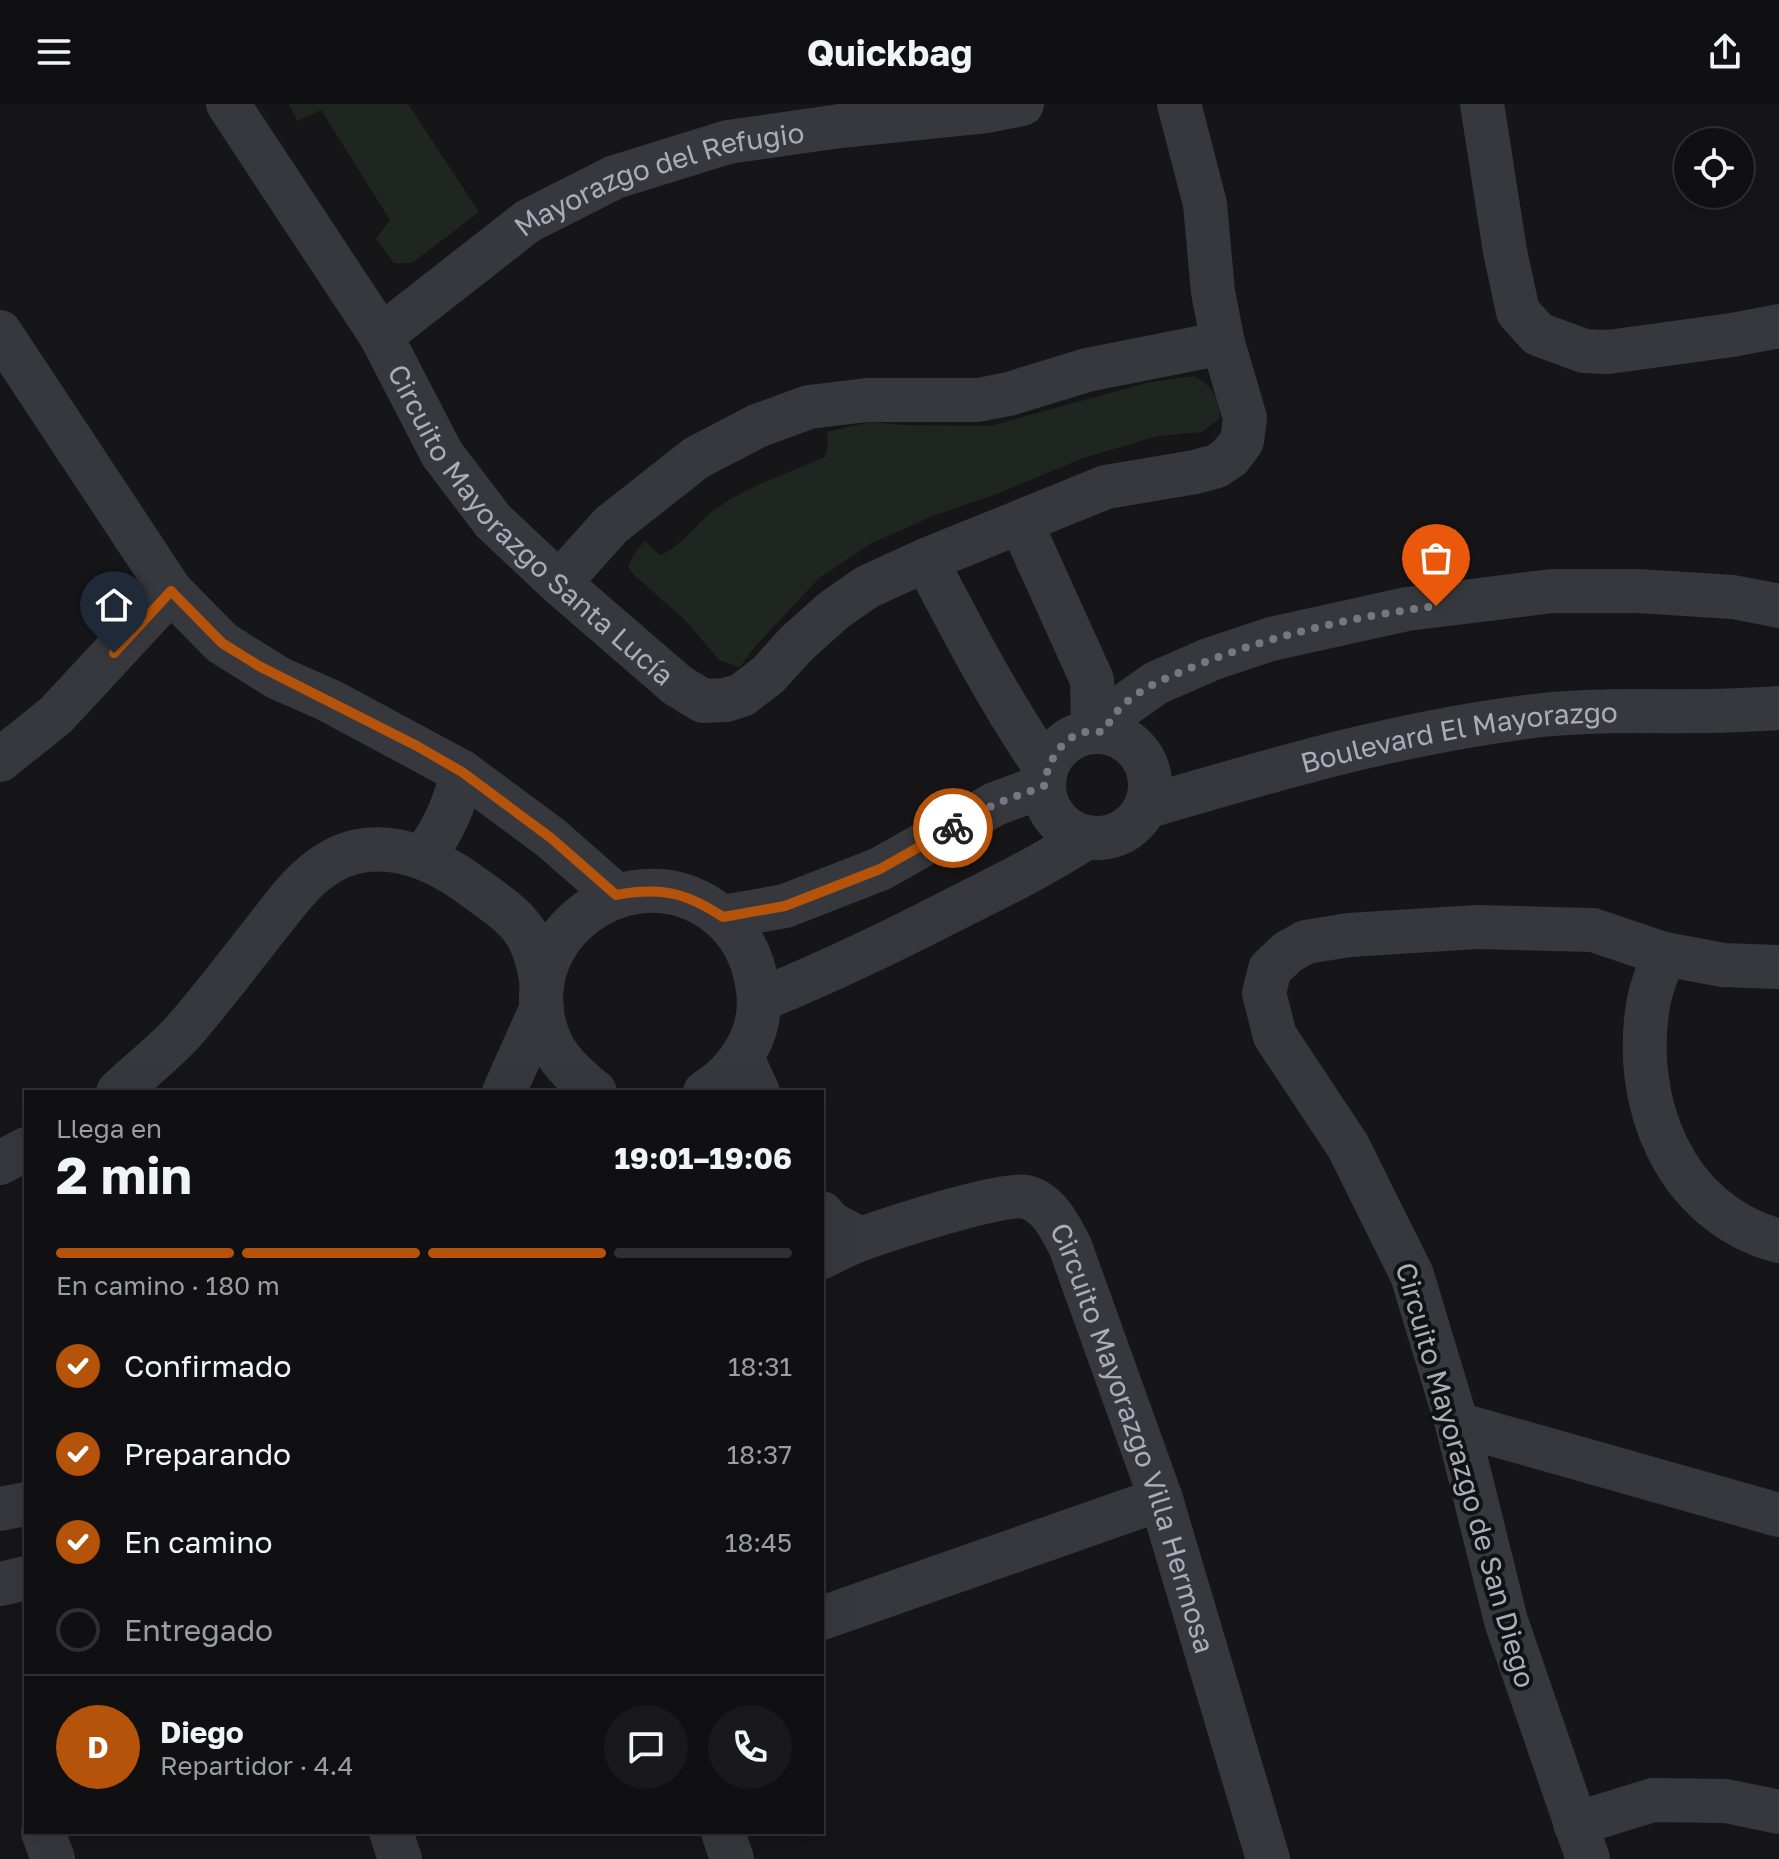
<!DOCTYPE html>
<html lang="es">
<meta charset="utf-8">
<style>
:root{--surface:#101012;--page:#19191b;--text:#f1f3f6;--muted:#9c9d9f;--line:#303032;--accent:#b45309}
body{margin:0;font-family:"Golos Text",sans-serif;background:var(--page);color:var(--text);height:100vh;display:flex;flex-direction:column;font-size:30px;white-space:nowrap}
*{box-sizing:border-box;margin:0}
p{font-size:26px;color:var(--muted)}
.icon{flex:none;width:44px;height:44px;fill:none;stroke:currentColor;stroke-width:2;stroke-linecap:round;stroke-linejoin:round}
.map{position:relative;flex:1;overflow:hidden}
.side{position:absolute;left:24px;top:986px;width:800px;height:744px;display:flex;flex-direction:column;background:var(--surface);border-radius:0px;box-shadow:0 8px 32px #0002,0 0 0 2px var(--line)}
.side>*{flex:none}
.buttons{position:absolute;left:1674px;top:24px;display:grid;gap:16px}
.buttons a{display:grid;place-items:center;width:80px;height:80px;border-radius:50%;background:var(--surface);box-shadow:0 8px 32px #0002,0 0 0 2px var(--line);font-size:40px}
.pin{position:absolute;display:grid;place-items:center;width:68px;height:68px;color:#fff;margin:-82px -34px;border-radius:50% 50% 50% 0;rotate:-45deg;box-shadow:0 0 8px #0007}
.pin .icon{rotate:45deg}
.courier{position:absolute;display:grid;place-items:center;width:80px;height:80px;margin:-40px;border:6px solid #b45309;border-radius:50%;background:#fff;color:#222;box-shadow:0 2px 10px #0007}
.head em{font-style:normal;font-weight:700}
.head div{display:flex;flex-direction:column-reverse}
.head{display:flex;align-items:center;justify-content:space-between;height:136px;padding:0 32px}
h1{font-size:52px;font-weight:700;line-height:60px}
.bar{display:grid;grid-template-columns:repeat(4,1fr);gap:12px 8px;align-content:center;height:96px;padding:0 32px}
.bar i{height:10px;border-radius:6px;background:var(--line)}
.bar .on{background:var(--accent)}
.bar p{grid-column:span 4}
.line{display:flex;align-items:center;gap:20px;padding:0 32px;border-top:2px solid var(--line)}
.line div{flex:1}
.round{display:grid;place-items:center;flex:none;width:84px;height:84px;border-radius:42px;background:var(--page)}
ol{padding:0 32px;list-style:none}
li{display:flex;align-items:center;gap:24px;height:88px}
li p{margin-inline-start:auto}
li .icon{padding:8px;border-radius:50%;background:var(--accent);color:#fff;stroke-width:4}
li:last-child{color:var(--muted)}
li i{width:44px;height:44px;border:4px solid var(--line);border-radius:50%}
header{display:flex;justify-content:space-between;align-items:center;height:104px;padding:0 32px;background:var(--surface);font-size:36px;font-weight:700}
.map>svg:first-child{display:block}
.green{fill:#1e261f}
.lines{fill:none;stroke-linecap:round;stroke-linejoin:round}
.minor{stroke:#37383d;stroke-width:44}
.tertiary{stroke:#37383d;stroke-width:44}
.done{stroke:#757880;stroke-width:8;stroke-dasharray:0 14.4}
.route{stroke:#b45309;stroke-width:10}
.labels{text-anchor:middle;dominant-baseline:central;stroke-width:8;stroke-linejoin:round;paint-order:stroke}
.street-label{font-size:28px;fill:#a8adb8;stroke:#111113}
</style>
<header><svg class="icon" aria-label="menu" viewBox="0 0 24 24"><path d="M4 6h16M4 12h16M4 18h16"/></svg>Quickbag<svg class="icon" aria-label="share" viewBox="0 0 24 24"><path d="M12 15V3M7 8l5-5 5 5M5 13v7h14v-7"/></svg></header>
<div class="map">
<svg width="1779" height="1755" viewBox="0 0 1779 1755">
<rect width="100%" height="100%" fill="#161618"/>
<path class="green" d="M289,0H408L479,108L412,159H394L376,135L390,116L321,6L297,17Z
M1195,272C1213,283 1218,293 1220,314L1202,328L1158,332L1083,354L1002,388L933,412L870,440L819,474L753,545L740,563L719,556L684,515L635,472L628,463L635,448L645,437L660,451C684,442 696,418 717,404C749,381 789,369 825,353L828,341L827,328L870,318L903,321L990,322L1150,278Z"/>
<g class="lines">
<g class="minor">
<path id="s1" d="M228,0L381,232L442,350L493,417L559,479L677,581L703,597L726,596L742,591L768,571L797,539L834,506L867,483L926,456L1106,383L1195,368L1217,362L1230,353L1242,337L1245,314L1223,239L1213,188L1205,100L1179,0"/>
<path d="M1482,0L1505,147L1518,208L1538,230L1584,247L1608,248L1732,231L1779,222"/>
<path d="M0,228L171,487L222,539L278,574L330,597L462,668L551,734L616,791"/>
<path id="s2" d="M381,232L528,117L615,73L728,38L840,22L987,7L1022,0"/>
<path d="M1021,419L1092,576L1093,627"/>
<path d="M926,456C963,527 1000,598 1046,665"/>
<path d="M559,479L611,421L696,354L757,322L809,303L867,296H978L1009,290L1087,266L1223,239"/>
<path d="M0,656L56,611L171,487"/>
<path d="M424,752C444,725 455,700 462,668"/>
<path d="M1664,850C1659,865 1652,881 1649,896C1630,997 1674,1109 1779,1137"/>
<path d="M742,954L758,988"/>
<path d="M118,988C141,966 168,946 189,921C216,889 242,855 268,822C286,799 306,771 332,757C377,732 429,751 468,779C514,813 534,821 542,882"/>
<path d="M0,1059L26,1045"/>
<path d="M822,1109L830,1119L860,1135"/>
<path id="s3" d="M822,1153C835,1147 848,1140 861,1135C889,1125 1004,1087 1026,1093C1049,1099 1060,1123 1070,1142L1161,1395L1268,1755"/>
<path d="M1457,1320L1779,1411"/>
<path d="M822,1514L1161,1395"/>
<path d="M1575,1720L1653,1696L1726,1697L1779,1708"/>
<path d="M43,1728L53,1755"/>
<path d="M391,1728L400,1755"/>
<path d="M723,1728L732,1755"/>
<path d="M1588,1755L1506,1517L1457,1320L1412,1171L1348,1042L1275,932L1264,889L1270,865L1288,848L1306,838L1349,831L1477,823L1593,826L1664,850L1723,861L1779,863"/>
</g>
<g class="tertiary">
<path d="M1102,628L1122,603L1156,579L1211,555L1271,535L1407,505L1552,487H1637L1733,493L1779,502"/>
<circle cx="1097" cy="681" r="53"/>
<path id="s4" d="M1146,703C1278,664 1404,627 1542,611C1621,603 1700,611 1779,604"/>
<path d="M723,813L785,802L880,765L995,700L1044,682"/>
<path d="M760,896C826,869 889,839 953,806C999,783 1044,761 1087,733"/>
<path d="M504,988L542,903"/>
<path d="M595,988C578,974 561,960 551,939C506,841 622,746 711,805C739,824 754,853 758,886C764,928 739,967 705,988"/>
<path d="M0,1405L26,1400"/>
<path d="M0,1480L26,1474"/>
</g>
</g>
<g class="lines">
<path class="done" d="M953,724L995,700L1044,682C1048,653 1068,622 1102,628C1108,621 1113,612 1120,604C1137,587 1161,576 1183,567C1263,533 1350,513 1436,502"/>
<path class="route" d="M114,549L171,487L222,539L259,562L417,642L462,668L551,734L616,791C661,783 685,788 723,813L785,802L880,765L953,724"/>
</g>
<g class="labels">
<g class="street-label">
<text stroke="none"><textPath href="#s2" startOffset="326">Mayorazgo del Refugio</textPath></text>
<text stroke="none"><textPath href="#s1" startOffset="522">Circuito Mayorazgo Santa Lucía</textPath></text>
<text stroke="none"><textPath href="#s4" startOffset="322">Boulevard El Mayorazgo</textPath></text>
<text stroke="none"><textPath href="#s3" startOffset="484">Circuito Mayorazgo Villa Hermosa</textPath></text>
<text transform="translate(1466 1371) rotate(74)">Circuito Mayorazgo de San Diego</text>
</g>
</g>
</svg>
<div class="buttons">
<a><svg class="icon" aria-label="locate" viewBox="0 0 24 24"><circle cx="12" cy="12" r="6"/><path d="M12 2v4M12 18v4M2 12h4M18 12h4"/></svg></a>
</div>
<div class="pin" style="left:1436px;top:502px;background:#ea580c"><svg class="icon" aria-label="bag" viewBox="0 0 24 24"><path d="M5 8h14l-1 12H6zM9 8a3 3 0 0 1 6 0"/></svg></div>
<div class="pin" style="left:114px;top:549px;background:#1f2937"><svg class="icon" aria-label="home" viewBox="0 0 24 24"><path d="M3 11l9-7 9 7M6 9v11h12V9"/></svg></div>
<div class="courier" style="left:953px;top:724px"><svg class="icon" aria-label="bike" viewBox="0 0 24 24"><circle cx="6" cy="16" r="4"/><circle cx="18" cy="16" r="4"/><path d="M6 16l4-8h5l3 8M10 8l3 8H6M13 5h3"/></svg></div>
<section class="side">
<div class="head"><div><h1>2 min</h1><p>Llega en</p></div><em>19:01–19:06</em></div>
<div class="bar"><i class="on"></i><i class="on"></i><i class="on"></i><i></i><p>En camino · 180 m</p></div>
<ol>
<li><svg class="icon" aria-label="check" viewBox="0 0 24 24"><path d="M5 12l5 5 9-10"/></svg>Confirmado<p>18:31</p></li>
<li><svg class="icon" aria-label="check" viewBox="0 0 24 24"><path d="M5 12l5 5 9-10"/></svg>Preparando<p>18:37</p></li>
<li><svg class="icon" aria-label="check" viewBox="0 0 24 24"><path d="M5 12l5 5 9-10"/></svg>En camino<p>18:45</p></li>
<li><i></i>Entregado</li>
</ol>
<div class="line" style="height:144px"><b class="round" style="background:var(--accent);color:#fff">D</b><div><b>Diego</b><p>Repartidor · 4.4</p></div><a class="round"><svg class="icon" aria-label="chat" viewBox="0 0 24 24"><path d="M4 5h16v11H9l-5 4z"/></svg></a><a class="round"><svg class="icon" aria-label="phone" viewBox="0 0 24 24"><path d="M5 4h4l2 5-3 2q2 4 5 5l2-3 5 2v4C11 20 4 13 5 4z"/></svg></a></div>
</section>
</div>
